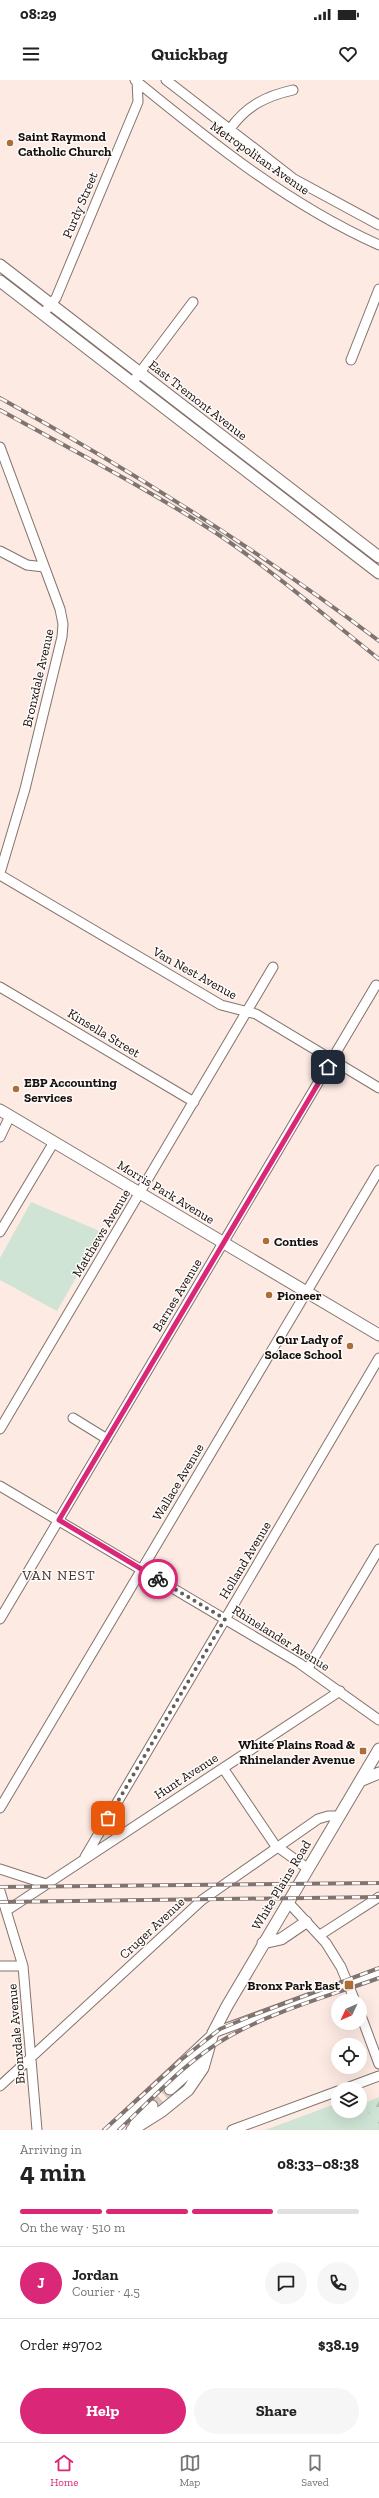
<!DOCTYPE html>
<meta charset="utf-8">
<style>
:root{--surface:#fff;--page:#f6f6f6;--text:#222;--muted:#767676;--line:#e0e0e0;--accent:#db2777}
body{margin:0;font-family:"Zilla Slab",serif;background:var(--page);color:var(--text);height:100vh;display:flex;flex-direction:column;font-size:15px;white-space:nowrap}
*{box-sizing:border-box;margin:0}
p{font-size:13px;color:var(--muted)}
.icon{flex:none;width:22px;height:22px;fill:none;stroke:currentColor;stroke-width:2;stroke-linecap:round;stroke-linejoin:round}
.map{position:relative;height:2050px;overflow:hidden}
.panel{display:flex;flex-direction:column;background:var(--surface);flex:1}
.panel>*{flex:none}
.needle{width:26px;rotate:226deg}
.controls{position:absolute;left:331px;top:1914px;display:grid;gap:8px}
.controls a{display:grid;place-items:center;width:36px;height:36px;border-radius:50%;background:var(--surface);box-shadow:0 4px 16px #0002;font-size:20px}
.pin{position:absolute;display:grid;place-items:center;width:34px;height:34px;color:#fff;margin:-17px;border-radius:8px;box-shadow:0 2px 6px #0006}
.courier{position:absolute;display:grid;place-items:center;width:40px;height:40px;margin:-20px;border:3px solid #db2777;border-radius:50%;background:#fff;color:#222;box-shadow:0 1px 5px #0007}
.headline em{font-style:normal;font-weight:700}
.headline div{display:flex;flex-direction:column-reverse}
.headline{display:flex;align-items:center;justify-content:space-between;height:68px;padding:0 20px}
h1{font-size:26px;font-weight:700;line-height:30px}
.bar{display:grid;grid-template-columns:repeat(4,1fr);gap:6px 4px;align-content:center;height:48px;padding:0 20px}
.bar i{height:5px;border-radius:3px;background:var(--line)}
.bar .current{background:var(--accent)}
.bar p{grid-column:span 4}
.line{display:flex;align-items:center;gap:10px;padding:0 20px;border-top:1px solid var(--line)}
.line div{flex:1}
.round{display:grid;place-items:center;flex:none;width:42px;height:42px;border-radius:21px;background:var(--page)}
.cta{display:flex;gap:8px;margin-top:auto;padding:8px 20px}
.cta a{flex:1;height:46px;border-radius:24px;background:var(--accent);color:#fff;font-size:16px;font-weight:700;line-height:46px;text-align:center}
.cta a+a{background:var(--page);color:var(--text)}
.status{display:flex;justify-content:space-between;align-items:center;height:28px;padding:0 20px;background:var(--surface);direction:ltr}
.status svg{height:11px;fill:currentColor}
header{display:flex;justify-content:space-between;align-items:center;height:52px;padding:0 20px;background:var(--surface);font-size:18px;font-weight:700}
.menu{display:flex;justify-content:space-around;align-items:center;height:56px;border-top:1px solid var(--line);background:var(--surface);font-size:11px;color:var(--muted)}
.menu a{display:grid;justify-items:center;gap:2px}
.menu .current{color:var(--accent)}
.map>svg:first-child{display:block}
.forest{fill:url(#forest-firs)}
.park{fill:#cfe4d4}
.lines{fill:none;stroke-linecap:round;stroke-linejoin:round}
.major-tunnel{stroke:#dac9c3;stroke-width:11;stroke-dasharray:11 5.5;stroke-linecap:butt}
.minor-casing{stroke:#83736d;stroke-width:11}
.major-casing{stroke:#83736d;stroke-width:13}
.minor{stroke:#fff;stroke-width:9}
.major{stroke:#fff;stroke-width:11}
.rail-casing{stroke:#807470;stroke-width:4}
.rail{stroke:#fffbf9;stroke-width:2.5;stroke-dasharray:8;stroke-linecap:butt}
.done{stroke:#665c58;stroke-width:4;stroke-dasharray:0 7.2}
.route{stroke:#db2777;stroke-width:5}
.poi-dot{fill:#ae6c37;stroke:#fffbf9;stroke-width:1.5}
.labels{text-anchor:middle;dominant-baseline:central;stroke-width:3;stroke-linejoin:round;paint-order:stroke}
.poi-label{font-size:13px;font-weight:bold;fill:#150f0d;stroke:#fffbf9;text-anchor:start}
.street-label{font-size:13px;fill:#150f0d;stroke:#fffbf9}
.neighbourhood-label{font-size:14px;letter-spacing:1px;fill:#3f312c;stroke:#fffbf9}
</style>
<div class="status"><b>08:29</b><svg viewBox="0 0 49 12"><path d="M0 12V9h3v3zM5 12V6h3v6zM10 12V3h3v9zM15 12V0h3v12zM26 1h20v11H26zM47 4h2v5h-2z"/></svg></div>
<header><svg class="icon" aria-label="menu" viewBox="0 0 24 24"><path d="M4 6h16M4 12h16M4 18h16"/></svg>Quickbag<svg class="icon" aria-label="heart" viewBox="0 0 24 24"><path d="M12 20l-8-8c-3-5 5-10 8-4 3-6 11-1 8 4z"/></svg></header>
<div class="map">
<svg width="379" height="2050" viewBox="0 0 379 2050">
<defs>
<pattern id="forest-firs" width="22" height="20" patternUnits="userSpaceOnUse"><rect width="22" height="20" fill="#cfe4d4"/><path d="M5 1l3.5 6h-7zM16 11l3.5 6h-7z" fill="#b1c2b5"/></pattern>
</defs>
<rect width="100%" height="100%" fill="#fdeae3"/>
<path class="forest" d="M379,2017V2050H283L360,2031V2025Z"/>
<path class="park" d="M31,1122L102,1152L57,1231L0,1200V1178Z
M338,2023V2031H360V2024L379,2044V2050H265Z"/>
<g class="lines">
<path class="major-tunnel" d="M152,2026L170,2009"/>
<defs>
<path id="minor" d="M135,0C211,62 289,125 379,165
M166,0L294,99L379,145
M230,49C246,26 266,16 293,10
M43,234L56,218L138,22L137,0
M351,280L379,209
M132,303L193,222
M0,367L60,529L63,544L62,557L25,709L0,793
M0,471L27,485L44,487
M0,795L221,925L256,934L379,1008
M0,907L194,1022
M0,1057L10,1036
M0,1152L54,1062
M73,1338L107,1359
M0,1349L273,887
M0,1406L299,1583L379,1640
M0,1539L376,905
M308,1588L379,1469
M223,1688L275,1765L307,1788
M0,1728L379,1090
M85,1777L379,1278
M0,1789L46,1804
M0,1811L23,1886L37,2050
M287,1821L326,1863L341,1887L355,1921
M6,1831L340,1611
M320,1855L379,1817
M0,1886H23
M360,1933L379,1984
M213,1953L379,1892
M0,2006L202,1820L318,1739L328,1736H339
M344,2009L379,1996
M232,2050L338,2011"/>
<path id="major" d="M0,185L379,477
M0,201L379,493
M0,1030L379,1255
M360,1701L379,1693
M263,1863L281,1859L306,1842
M170,2009L191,1990L206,1972
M135,2045L152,2026
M111,2050L211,1957
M132,2050L162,2031L188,2010L203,1988L213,1953L227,1926L379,1669"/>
</defs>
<use href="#minor" class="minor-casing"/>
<use href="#major" class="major-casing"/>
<use href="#minor" class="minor"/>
<use href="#major" class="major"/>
<defs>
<path id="rail" d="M0,318C132,391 259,470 379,561
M0,330C72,370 146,408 216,453C273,491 325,536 379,579
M0,1807L379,1803
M0,1822L379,1817
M104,2050L182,1979L220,1949L251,1936L379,1888
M119,2050C153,2018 187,1980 228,1957C274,1931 329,1916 379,1898"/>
</defs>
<use href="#rail" class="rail-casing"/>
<use href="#rail" class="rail"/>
</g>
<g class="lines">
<path class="done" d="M108,1738L225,1539L158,1499"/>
<path class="route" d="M158,1499L59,1440L328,987"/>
</g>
<g class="poi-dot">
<circle cx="10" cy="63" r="4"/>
<circle cx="16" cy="1009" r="4"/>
<circle cx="266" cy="1161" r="4"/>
<circle cx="269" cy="1215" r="4"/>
<circle cx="350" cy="1266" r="4"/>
<rect x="359" y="1667" width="8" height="8" rx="2"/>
<rect x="344" y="1900" width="10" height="10" rx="2"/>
</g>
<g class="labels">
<g class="poi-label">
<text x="18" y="56">Saint Raymond<tspan x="18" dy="15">Catholic Church</tspan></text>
<text x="24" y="1002">EBP Accounting<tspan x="24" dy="15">Services</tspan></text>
<text x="274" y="1161">Conties</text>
<text x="277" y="1215">Pioneer</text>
<text x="342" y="1259" text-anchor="end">Our Lady of<tspan x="342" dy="15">Solace School</tspan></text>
<text x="355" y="1664" text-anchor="end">White Plains Road &amp;<tspan x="355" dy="15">Rhinelander Avenue</tspan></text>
<text x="340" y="1905" text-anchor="end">Bronx Park East</text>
</g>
<g class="street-label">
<text transform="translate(260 78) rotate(35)">Metropolitan Avenue</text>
<text transform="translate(80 125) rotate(-67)">Purdy Street</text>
<text transform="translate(198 320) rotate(38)">East Tremont Avenue</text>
<text transform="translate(38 598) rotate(-77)">Bronxdale Avenue</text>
<text transform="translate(195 893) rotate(29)">Van Nest Avenue</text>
<text transform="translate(104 953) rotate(31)">Kinsella Street</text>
<text transform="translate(166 1112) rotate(31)">Morris Park Avenue</text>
<text transform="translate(101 1153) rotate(-59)">Matthews Avenue</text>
<text transform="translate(177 1215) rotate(-59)">Barnes Avenue</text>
<text transform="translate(178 1402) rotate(-59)">Wallace Avenue</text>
<text transform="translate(245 1480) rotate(-59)">Holland Avenue</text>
<text transform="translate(281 1558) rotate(32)">Rhinelander Avenue</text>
<text transform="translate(186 1696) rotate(-33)">Hunt Avenue</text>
<text transform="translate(281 1805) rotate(-59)">White Plains Road</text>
<text transform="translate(152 1848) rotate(-43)">Cruger Avenue</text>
<text transform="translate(16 1954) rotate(-95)">Bronxdale Avenue</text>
</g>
<g class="neighbourhood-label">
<text x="59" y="1495">VAN NEST</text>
</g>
</g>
</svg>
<div class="controls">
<a><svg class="needle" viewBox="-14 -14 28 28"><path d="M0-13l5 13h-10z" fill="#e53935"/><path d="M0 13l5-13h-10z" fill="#767676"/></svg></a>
<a><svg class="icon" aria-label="locate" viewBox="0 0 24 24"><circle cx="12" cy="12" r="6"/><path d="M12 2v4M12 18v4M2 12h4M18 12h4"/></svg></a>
<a><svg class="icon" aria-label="layers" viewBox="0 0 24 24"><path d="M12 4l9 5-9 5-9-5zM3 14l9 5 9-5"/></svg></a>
</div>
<div class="pin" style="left:108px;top:1738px;background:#ea580c"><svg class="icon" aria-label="bag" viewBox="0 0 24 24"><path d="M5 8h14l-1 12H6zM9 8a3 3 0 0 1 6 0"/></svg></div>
<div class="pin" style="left:328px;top:987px;background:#1f2937"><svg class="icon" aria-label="home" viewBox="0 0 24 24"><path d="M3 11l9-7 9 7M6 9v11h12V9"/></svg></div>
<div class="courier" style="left:158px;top:1499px"><svg class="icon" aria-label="bike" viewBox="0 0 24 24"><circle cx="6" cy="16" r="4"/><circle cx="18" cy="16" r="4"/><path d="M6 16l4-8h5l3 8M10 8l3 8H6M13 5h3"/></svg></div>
</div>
<section class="panel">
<div class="headline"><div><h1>4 min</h1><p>Arriving in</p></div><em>08:33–08:38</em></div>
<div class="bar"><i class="current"></i><i class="current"></i><i class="current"></i><i></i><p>On the way · 510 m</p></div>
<div class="line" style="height:72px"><b class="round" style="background:var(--accent);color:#fff">J</b><div><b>Jordan</b><p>Courier · 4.5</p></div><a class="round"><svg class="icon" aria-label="chat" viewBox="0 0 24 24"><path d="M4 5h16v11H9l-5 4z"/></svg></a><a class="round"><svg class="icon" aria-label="phone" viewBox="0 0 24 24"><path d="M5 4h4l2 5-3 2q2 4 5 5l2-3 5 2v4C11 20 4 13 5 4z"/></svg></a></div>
<div class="line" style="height:52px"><div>Order #9702</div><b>$38.19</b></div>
<div class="cta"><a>Help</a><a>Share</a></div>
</section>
<nav class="menu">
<a class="current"><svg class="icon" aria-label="home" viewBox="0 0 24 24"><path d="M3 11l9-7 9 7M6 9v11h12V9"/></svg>Home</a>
<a><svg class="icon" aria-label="map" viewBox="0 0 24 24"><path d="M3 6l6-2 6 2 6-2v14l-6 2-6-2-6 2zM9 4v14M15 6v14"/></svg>Map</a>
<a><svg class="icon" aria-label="saved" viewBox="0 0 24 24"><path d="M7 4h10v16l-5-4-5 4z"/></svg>Saved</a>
</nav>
